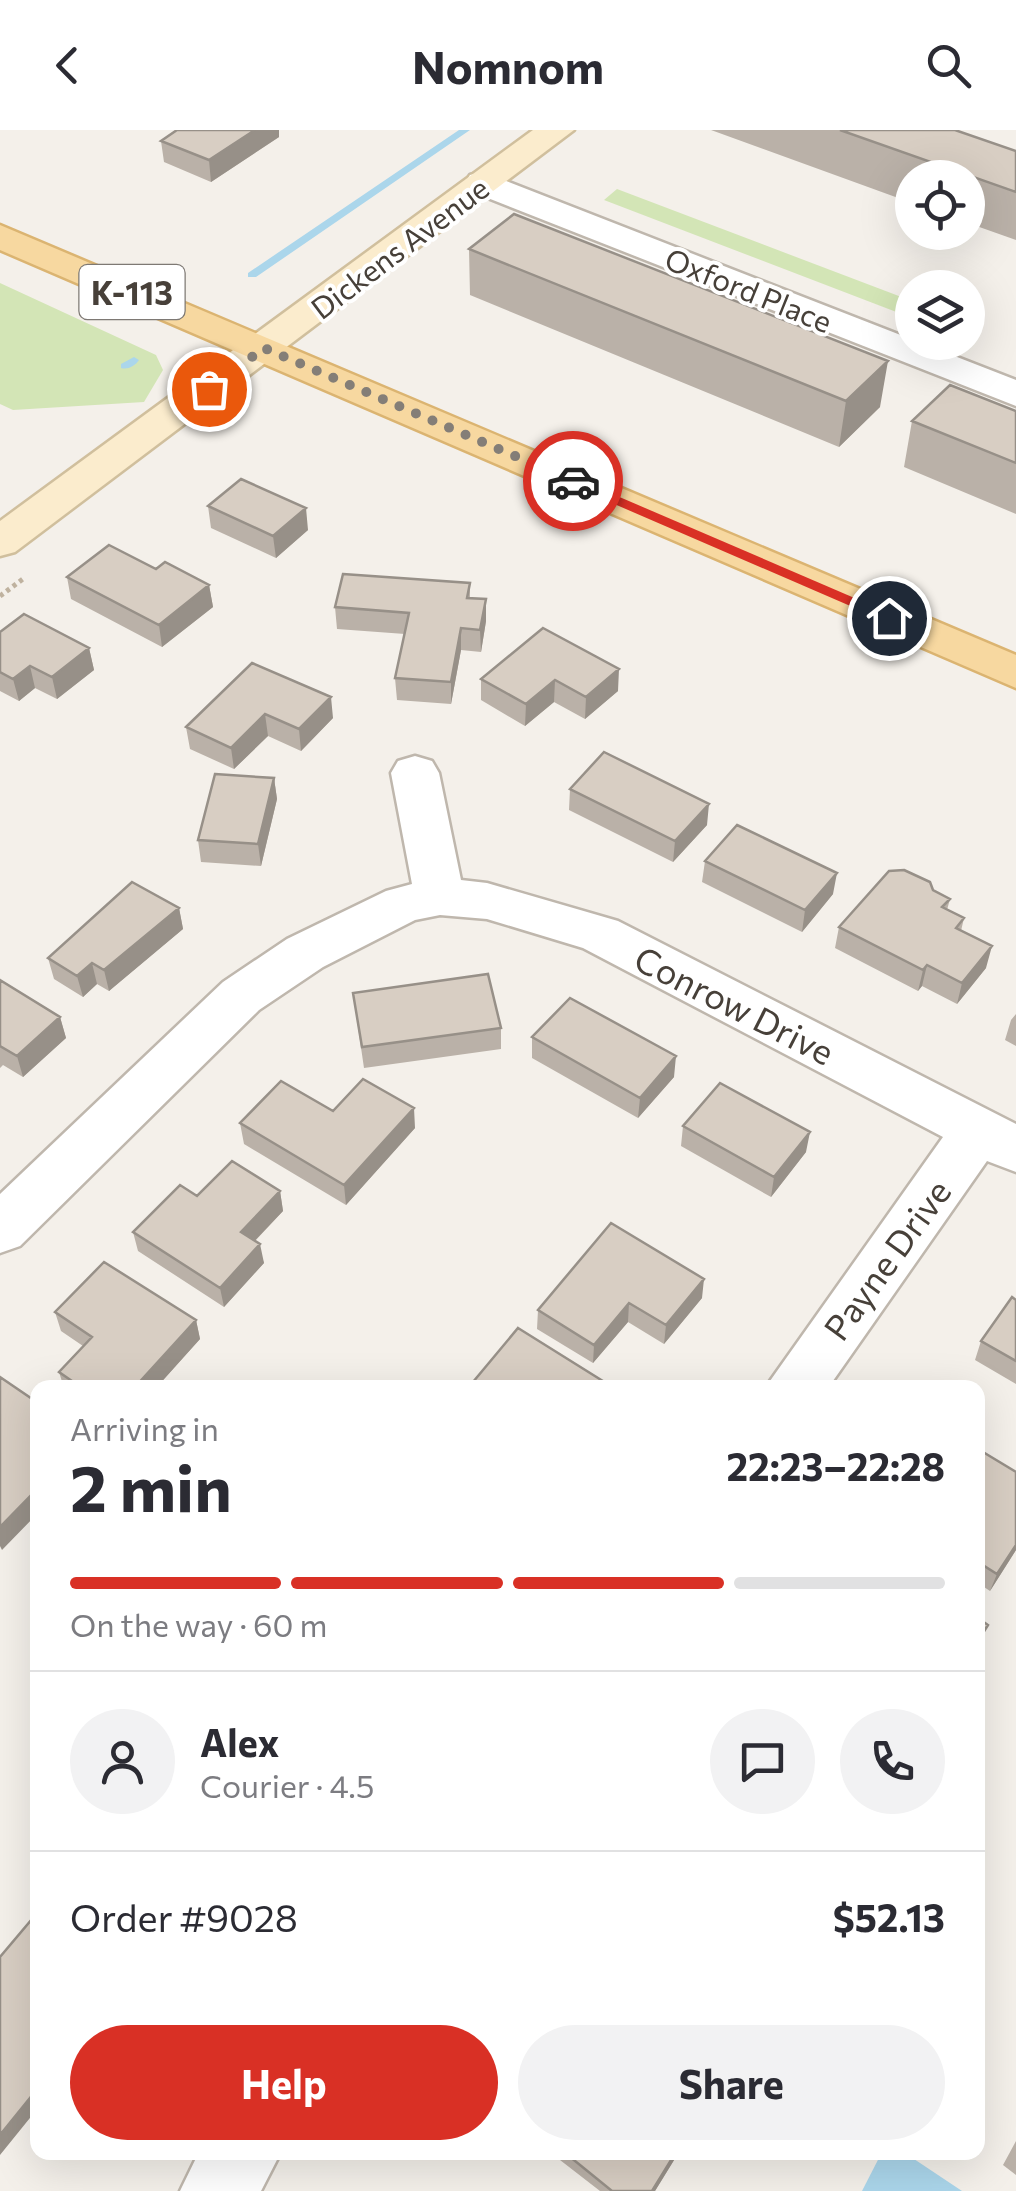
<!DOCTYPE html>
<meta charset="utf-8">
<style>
:root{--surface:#fff;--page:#f2f2f3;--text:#2b2b33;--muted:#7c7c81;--line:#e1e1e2;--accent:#d93025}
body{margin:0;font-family:Commissioner,sans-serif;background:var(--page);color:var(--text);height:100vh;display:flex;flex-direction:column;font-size:38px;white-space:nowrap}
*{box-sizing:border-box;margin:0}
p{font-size:32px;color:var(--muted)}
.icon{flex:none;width:55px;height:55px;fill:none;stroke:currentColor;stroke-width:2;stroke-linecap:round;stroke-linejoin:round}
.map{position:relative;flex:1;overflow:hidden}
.side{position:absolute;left:30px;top:1250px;width:955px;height:780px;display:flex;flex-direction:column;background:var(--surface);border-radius:20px;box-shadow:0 10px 40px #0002}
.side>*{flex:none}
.fabs{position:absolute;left:895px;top:30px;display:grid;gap:20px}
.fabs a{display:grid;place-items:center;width:90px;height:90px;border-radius:50%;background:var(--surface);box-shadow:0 10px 40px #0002;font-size:50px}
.pin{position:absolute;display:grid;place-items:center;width:85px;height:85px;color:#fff;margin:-42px;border:5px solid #fff;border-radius:50%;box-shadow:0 2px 10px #0007}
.courier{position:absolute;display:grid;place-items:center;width:100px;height:100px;margin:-50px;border:8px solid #d93025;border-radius:50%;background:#fff;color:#222;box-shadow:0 2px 12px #0007}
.head em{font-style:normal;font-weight:700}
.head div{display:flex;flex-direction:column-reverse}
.head{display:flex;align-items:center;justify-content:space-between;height:170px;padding:0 40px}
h1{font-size:65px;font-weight:700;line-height:75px}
.bar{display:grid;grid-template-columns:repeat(4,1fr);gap:15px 10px;align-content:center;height:120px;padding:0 40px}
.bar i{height:12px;border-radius:8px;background:var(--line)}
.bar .active{background:var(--accent)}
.bar p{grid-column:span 4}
.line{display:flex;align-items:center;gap:25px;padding:0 40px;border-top:2px solid var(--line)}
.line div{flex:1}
.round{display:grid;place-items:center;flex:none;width:105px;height:105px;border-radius:52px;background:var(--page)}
.cta{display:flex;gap:20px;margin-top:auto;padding:20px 40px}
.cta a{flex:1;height:115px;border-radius:60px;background:var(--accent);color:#fff;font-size:40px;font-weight:700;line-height:115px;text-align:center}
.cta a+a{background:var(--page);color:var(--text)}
header{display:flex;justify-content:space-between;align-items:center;height:130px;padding:0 40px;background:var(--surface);font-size:45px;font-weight:700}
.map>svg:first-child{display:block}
.green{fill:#d3e5b6}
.water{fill:#abd6eb}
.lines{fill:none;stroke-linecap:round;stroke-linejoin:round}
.stream{fill:#abd6eb;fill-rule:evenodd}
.street-casing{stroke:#bfb7ad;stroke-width:5}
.secondary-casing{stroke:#d0bf9d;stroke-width:5}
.primary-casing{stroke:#dbb471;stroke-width:5}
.path{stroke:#bfb29f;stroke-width:5;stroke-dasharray:4 4;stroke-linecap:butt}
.street{fill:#fff;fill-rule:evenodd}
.secondary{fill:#fbeccd;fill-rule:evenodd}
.primary{fill:#f7d8a0;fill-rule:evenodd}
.wall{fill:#bab1a8}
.shaded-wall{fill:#979088}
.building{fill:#d8cec3;stroke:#979088;stroke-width:2.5}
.route{fill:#d93025}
.done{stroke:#847e77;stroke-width:10;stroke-dasharray:0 18}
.labels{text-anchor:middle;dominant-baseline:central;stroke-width:8;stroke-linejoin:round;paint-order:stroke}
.far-street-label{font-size:30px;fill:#474039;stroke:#fff}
.shield{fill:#fff;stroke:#7e7974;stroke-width:2.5}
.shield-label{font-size:32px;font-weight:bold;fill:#474039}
.street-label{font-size:35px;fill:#474039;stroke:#fff}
</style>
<header><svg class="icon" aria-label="back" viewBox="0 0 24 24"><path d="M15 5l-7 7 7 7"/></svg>Nomnom<svg class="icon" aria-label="search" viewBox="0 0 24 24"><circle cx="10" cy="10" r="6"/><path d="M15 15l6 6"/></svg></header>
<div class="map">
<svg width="1016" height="2061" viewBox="0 0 1016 2061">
<rect width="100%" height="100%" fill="#f4f0ea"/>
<path class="green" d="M617,59L912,171V188L604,70Z
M0,153L156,225L163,240L144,272L13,280L0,274Z"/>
<path class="water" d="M882,2022L905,2023L962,2061H862Z"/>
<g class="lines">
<path class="stream" d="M459,0H470L256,147H248V143Z
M134,227L139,230C135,236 128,240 121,238V234Z"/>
<defs>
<path id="street" d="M483,42L1016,250V276L470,61L465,53L470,45Z
M415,626L432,631L439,643L461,750L487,753L618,791L1016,994V1042L987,1031L828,1258H765L943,1007L583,818L487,789L440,785L415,790L323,837L259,880L20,1116L0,1123V1064L223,852L287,809L386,761L412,754L391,643L398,631Z
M199,2022H281L261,2061H180Z"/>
<path id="secondary" d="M533,0H574L15,422L0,426V391Z"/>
<path id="primary" d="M0,95L1016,525V558L0,120Z"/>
</defs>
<use href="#street" class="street-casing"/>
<use href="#secondary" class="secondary-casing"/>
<use href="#primary" class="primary-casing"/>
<path class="path" d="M0,466L23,449"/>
<use href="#street" class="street"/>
<use href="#secondary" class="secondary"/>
<use href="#primary" class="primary"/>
</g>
<path class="wall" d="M711,0H955L1016,21V110L968,93V48H912V73Z
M279,7L211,52L164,32L161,11Z
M469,119L880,277L839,317L470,165Z
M1016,281V384L904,337L912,291Z
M208,376L308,400L276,428L211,398Z
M156,439L209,455L213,477L162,517L71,469L67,447Z
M470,453V468L486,491L481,522L461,520L451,574L397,570L395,548L405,504L337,499L335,477Z
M543,498L618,561L585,589L554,572L525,596L481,570V549Z
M0,502L89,518L94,540L57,569L35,558L19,571L0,561Z
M252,533L333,588L301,621L268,606L234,639L190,619L186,597Z
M274,648L277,669L261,736L201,732L198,710Z
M570,659L707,695L673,732L569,680Z
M705,731L833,764L802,802L702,752Z
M933,760L950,769L947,780L964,788L961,801L986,838L957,874L922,856L918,861L835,818L839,797Z
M179,778L183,799L109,861L97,854L83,867L54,849L48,828Z
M0,850L60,887L66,908L23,947L3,935L0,938Z
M353,863L501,898V919L364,938Z
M1016,884V916L1005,910L1011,890Z
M532,907L674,947L638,988L532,928Z
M333,981L415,998L346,1075L244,1014L240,993Z
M683,996L806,1022L771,1067L681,1016Z
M280,1061L283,1081L255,1111L264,1133L224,1177L138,1121L133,1102L197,1066Z
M702,1168L664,1214L628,1192L593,1233L537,1199L538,1180Z
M1016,1170V1254L975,1230L981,1211Z
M55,1182L196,1190L200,1209L156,1258H64L59,1242L83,1216L61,1201Z
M978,1319L1016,1420L990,1461L978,1453Z
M1016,2011V2045L1003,2035Z
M561,2022H679L655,2061H600L560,2030Z"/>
<path class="shaded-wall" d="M255,0H279V7L211,52L209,30Z
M888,231L880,277L839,317L846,271Z
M306,378L308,400L276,428L273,406Z
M209,455L213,477L162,517L159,495Z
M486,469V491L481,522L480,500Z
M461,498V520L451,574V552Z
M89,518L94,540L57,569L52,547Z
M30,536L35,558L19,571L13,549Z
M619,539L618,561L585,589L586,567Z
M555,550L554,572L525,596L526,574Z
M331,567L333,588L301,621L299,599Z
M265,584L268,606L234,639L231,618Z
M274,648L277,669L261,736L258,714Z
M709,674L707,695L673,732L675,711Z
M837,743L833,764L802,802L805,780Z
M179,778L183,799L109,861L104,840Z
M992,816L986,838L957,874L962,853Z
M92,833L97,854L83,867L77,846Z
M927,835L922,856L918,861L923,840Z
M60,887L66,908L23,947L17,926Z
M676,926L674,947L638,988L640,968Z
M414,978L415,998L346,1075L344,1055Z
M810,1002L806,1022L771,1067L774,1047Z
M280,1061L283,1081L245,1121L241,1102Z
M260,1114L264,1133L224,1177L220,1158Z
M704,1149L702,1168L664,1214L666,1195Z
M629,1173L628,1192L593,1233L594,1215Z
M196,1190L200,1209L156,1258H134Z
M38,1358V1383L2,1420L0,1416V1397Z
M1016,1415V1420L990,1461L997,1444Z
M38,1958V1978L0,2025V2005Z
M676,2022H679L655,2061H652Z"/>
<path class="building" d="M177,0H255L209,30L161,11Z
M840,0H955L1016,21V62Z
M514,84L888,231L846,271L469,119Z
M950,255L1016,281V333L912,291Z
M241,349L306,378L273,406L208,376Z
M109,415L156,439L165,432L209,455L159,495L67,447Z
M343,444L470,453L467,468L486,469L480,500L461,498L451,552L395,548L409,483L335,477Z
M24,484L89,518L52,547L30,536L13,549L0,542V502Z
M543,498L619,539L586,567L555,550L526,574L481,549Z
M252,533L331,567L299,599L265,584L231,618L186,597Z
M604,622L709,674L675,711L570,659Z
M215,644L274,648L258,714L198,710Z
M737,695L837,743L805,780L705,731Z
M904,740L930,752L933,760L950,769L942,777L964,788L956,798L992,816L962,853L927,835L923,840L839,797L889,741Z
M132,752L179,778L104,840L92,833L77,846L48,828Z
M488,844L501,898L362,917L353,863Z
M0,850L60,887L17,926L0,916Z
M570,868L676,926L640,968L532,907Z
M363,949L414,978L344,1055L240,993L281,951L333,981Z
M720,953L810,1002L774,1047L683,996Z
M232,1031L280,1061L241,1102L260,1114L220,1158L133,1102L180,1055L197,1066Z
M611,1093L704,1149L666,1195L629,1173L594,1215L538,1180Z
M104,1132L196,1190L134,1258H82L59,1242L92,1207L55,1182Z
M1012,1167L1016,1170V1231L981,1211Z
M518,1198L614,1258H468Z
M0,1247L38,1273V1358L0,1397Z
M978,1319L1016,1342V1415L997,1444L978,1432Z
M978,1488L988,1495L978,1511Z
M38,1782V1958L0,2005V1827Z
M564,2022H676L652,2061H612Z"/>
<path class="route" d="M573,347L894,485L896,488L885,491L568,354Z"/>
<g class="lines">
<path class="done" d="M209,259L264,218L573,351"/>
</g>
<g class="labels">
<g class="far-street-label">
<text transform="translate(399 117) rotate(-37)">Dickens Avenue</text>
<text transform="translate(749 159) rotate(22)">Oxford Place</text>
</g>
<rect class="shield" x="79.5" y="135" width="105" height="54" rx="8"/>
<g class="shield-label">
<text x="132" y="162">K-113</text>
</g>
<g class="street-label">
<text transform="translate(735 874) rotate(27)">Conrow Drive</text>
<text transform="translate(886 1129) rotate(-54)">Payne Drive</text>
</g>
</g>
</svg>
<div class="fabs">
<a><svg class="icon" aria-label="locate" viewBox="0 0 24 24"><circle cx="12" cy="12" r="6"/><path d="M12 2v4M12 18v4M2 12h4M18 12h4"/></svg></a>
<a><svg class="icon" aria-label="layers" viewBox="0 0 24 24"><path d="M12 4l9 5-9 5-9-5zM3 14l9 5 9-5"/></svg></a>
</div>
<div class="pin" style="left:209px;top:259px;background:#ea580c"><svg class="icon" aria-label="bag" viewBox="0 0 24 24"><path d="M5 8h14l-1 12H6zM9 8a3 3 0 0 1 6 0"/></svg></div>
<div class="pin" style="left:889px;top:488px;background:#1f2937"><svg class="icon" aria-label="home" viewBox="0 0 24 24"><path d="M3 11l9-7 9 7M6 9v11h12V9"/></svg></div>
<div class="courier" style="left:573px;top:351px"><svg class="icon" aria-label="car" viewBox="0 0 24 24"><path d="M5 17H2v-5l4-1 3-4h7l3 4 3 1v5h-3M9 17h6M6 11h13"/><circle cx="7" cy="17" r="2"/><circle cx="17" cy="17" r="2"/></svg></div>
<section class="side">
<div class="head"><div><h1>2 min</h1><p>Arriving in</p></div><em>22:23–22:28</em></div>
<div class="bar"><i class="active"></i><i class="active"></i><i class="active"></i><i></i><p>On the way · 60 m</p></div>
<div class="line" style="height:180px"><a class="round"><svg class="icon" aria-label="person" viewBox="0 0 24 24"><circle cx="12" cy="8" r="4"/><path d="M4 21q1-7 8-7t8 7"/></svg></a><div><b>Alex</b><p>Courier · 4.5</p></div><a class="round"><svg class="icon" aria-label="chat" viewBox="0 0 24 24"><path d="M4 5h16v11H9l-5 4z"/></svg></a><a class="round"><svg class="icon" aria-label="phone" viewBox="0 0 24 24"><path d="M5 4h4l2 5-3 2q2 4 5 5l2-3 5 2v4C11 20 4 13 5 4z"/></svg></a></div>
<div class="line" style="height:130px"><div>Order #9028</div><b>$52.13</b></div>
<div class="cta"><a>Help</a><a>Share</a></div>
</section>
</div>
